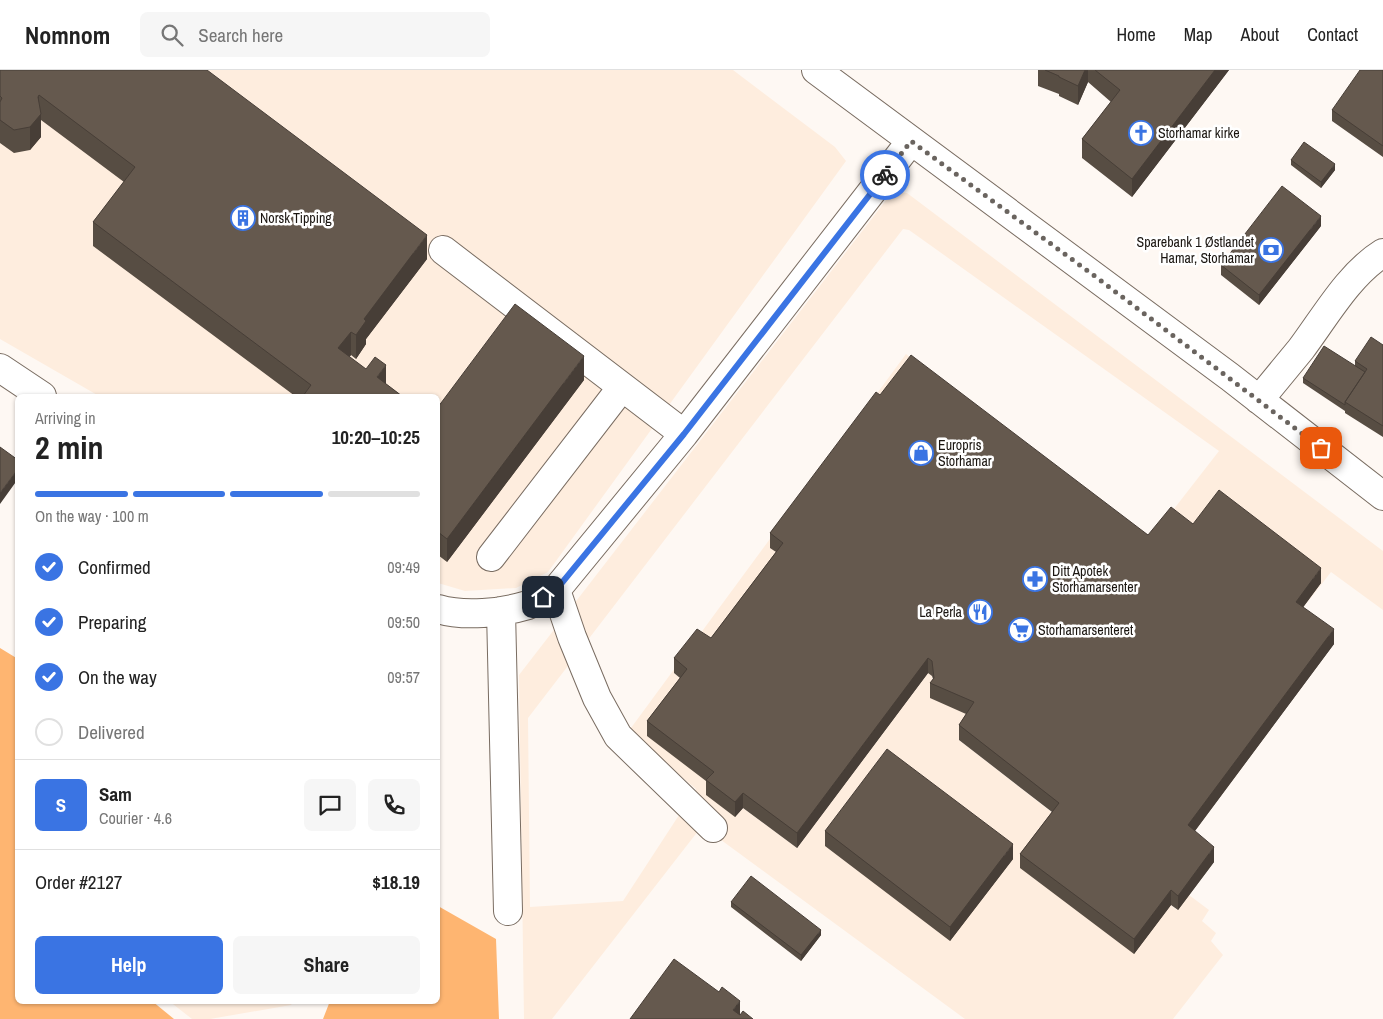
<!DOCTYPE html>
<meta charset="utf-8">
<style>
:root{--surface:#fff;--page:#f6f6f6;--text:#222;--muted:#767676;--line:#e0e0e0;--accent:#3a74e3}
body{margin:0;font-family:"Archivo Narrow",sans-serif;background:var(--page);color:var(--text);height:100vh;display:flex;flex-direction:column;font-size:19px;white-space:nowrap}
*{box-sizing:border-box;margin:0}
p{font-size:16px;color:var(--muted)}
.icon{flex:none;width:28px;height:28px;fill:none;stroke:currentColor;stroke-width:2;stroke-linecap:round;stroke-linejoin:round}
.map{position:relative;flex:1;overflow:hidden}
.panel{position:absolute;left:15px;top:324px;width:425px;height:610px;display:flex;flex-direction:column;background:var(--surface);border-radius:8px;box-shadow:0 1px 4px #0004}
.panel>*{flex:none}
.pin{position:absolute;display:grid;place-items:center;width:42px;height:42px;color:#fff;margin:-21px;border-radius:10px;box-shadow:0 2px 8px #0006}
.courier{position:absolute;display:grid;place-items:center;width:50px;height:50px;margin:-25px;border:4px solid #3a74e3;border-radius:50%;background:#fff;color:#222;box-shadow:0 1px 6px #0007}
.overview em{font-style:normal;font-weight:700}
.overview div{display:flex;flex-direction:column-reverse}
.overview{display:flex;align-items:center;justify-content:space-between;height:85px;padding:0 20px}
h1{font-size:32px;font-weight:700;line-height:38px}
.bar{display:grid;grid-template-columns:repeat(4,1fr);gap:8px 5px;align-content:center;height:60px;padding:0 20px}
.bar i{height:6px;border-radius:4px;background:var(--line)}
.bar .selected{background:var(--accent)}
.bar p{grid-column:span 4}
.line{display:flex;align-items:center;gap:12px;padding:0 20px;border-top:1px solid var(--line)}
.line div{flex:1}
.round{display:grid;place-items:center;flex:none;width:52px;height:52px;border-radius:8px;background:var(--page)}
ol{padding:0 20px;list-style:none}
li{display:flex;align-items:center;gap:15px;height:55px}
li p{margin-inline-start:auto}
li .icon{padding:5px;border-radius:50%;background:var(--accent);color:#fff;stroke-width:4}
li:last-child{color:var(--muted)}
li i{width:28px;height:28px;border:2px solid var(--line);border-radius:50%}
.primary-button{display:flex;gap:10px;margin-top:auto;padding:10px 20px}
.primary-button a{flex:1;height:58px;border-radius:8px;background:var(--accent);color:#fff;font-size:20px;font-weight:700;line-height:58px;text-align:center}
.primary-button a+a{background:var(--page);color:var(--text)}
header{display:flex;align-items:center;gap:30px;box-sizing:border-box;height:70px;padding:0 25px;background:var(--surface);border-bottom:1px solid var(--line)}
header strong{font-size:24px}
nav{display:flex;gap:28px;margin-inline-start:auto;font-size:18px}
.search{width:350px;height:45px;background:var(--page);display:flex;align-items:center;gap:12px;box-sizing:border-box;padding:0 18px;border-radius:8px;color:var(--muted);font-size:19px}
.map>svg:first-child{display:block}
.built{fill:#feedde;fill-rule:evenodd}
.forest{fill:#feb571}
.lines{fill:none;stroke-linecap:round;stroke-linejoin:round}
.minor-casing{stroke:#796c61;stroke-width:30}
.minor{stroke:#fff;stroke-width:28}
.wall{fill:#574d43}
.shaded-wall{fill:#473e37}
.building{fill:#65594e;stroke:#473e37}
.done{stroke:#6a645f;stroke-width:5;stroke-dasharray:0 9}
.route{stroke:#3a74e3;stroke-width:6}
.labels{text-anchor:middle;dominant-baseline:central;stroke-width:5;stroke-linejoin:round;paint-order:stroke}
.poi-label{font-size:14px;fill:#1a1510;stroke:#fff;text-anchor:start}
</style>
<header>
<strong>Nomnom</strong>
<div class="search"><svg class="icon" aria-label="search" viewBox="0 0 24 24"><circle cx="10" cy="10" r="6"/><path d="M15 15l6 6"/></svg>Search here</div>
<nav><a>Home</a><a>Map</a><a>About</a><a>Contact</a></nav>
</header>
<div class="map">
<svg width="1383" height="949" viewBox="0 0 1383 949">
<rect width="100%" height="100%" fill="#fef8f3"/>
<path class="built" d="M0,0H733L835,77L846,91L548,502L516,518L465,521L438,513V326H99L0,269Z
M896,122L907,123L1383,481V540L1331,502L1296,547L1321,513L1193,469L1148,480L783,488L711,583L674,603L687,614L714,717L735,747L743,738L797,778L928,603L932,606L934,623L974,647L959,670L1177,840L1189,825L1209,840L1202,851L1216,863L1211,871L1223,885L1173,949H965L702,756L552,949H524L519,605L887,129ZM903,159L909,160L1219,381L1149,471L906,284L628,662L696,719L623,831L530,837L528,648Z
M169,931H294L291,935L210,949H192Z"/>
<path class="forest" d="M0,578L18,589V931H152L174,949H0Z
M438,836L496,869L499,949H323L330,931H438Z"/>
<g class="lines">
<defs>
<path id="minor" d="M816,0L1230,307L1383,426
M443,180L684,364
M0,298L42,326
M1259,330C1273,313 1287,296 1301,279C1325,247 1349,204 1383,183
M491,487L622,317
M556,520L572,567L597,628L618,666L713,758
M438,539C465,547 501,543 528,535C537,532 547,525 556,520L684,364L911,71
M501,541L508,841"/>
</defs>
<use href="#minor" class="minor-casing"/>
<use href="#minor" class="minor"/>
</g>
<path class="wall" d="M0,0L427,189L366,269V274L356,289L351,285L349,287L402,326H295L93,176V152L124,112L41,50V67L30,80L14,83L0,73Z
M1038,0H1229L1132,127L1082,88V69L1111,32L1088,12L1078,35L1059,26V24L1038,16Z
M1383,0V87L1332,51V40Z
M1291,90L1335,100L1321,118L1291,95Z
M1321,156L1259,235L1221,205V195Z
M1383,275V367L1345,343V341L1303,313V308L1355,296V291Z
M584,310L447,492L438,485V337Z
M880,325L1148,465L1193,454L1321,513L1303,537L1334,574L1195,761L1214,792L1178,840L1171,835L1134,884L1020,798V784L1052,742L959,670V655L966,644L930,628V613L933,609L932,606L928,603L797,778L743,738L735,747L706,725V711L647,666V651L680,608L674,603V588L711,568L776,482L770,478V463Z
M825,761L1013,789L950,871L825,776Z
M731,832L821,865L801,891L731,837Z"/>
<path class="shaded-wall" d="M1085,0H1088V12L1078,35V16Z
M1215,0H1229L1132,127V109Z
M39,25V46L41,44V67L30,80V57L38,27Z
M1335,94V100L1321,118V112Z
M1321,146V156L1259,235V225Z
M427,165V189L366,269V274L356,289V265L364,249Z
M351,262V285L338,302V278Z
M584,286V310L447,492V469Z
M386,295V318L377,307Z
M18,399V409L0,434V423Z
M1321,498V513L1296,547V532Z
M1334,559V574L1188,770V755Z
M928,588V603L797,778V763Z
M743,723V738L735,747V732Z
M1013,774V789L950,871V857Z
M1214,777V792L1178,840V826Z
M1171,820V835L1134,884V869Z
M821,860V865L801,891V885Z
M740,931V949L733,940Z"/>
<path class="building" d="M0,0H207L427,165L364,249L366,251L356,265L351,262L338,278L366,299L375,287L386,295L377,307L402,326H303L311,315L93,152L135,97L39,25L38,27L41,44L30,57L14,60L0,50V32L2,28L0,26Z
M1045,0H1085L1078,16L1059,7V6Z
M1095,0H1215L1132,109L1082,69L1120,20Z
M1360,0H1383V76L1332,40Z
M1304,72L1335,94L1321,112L1291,90Z
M1282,116L1321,146L1259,225L1221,195Z
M515,234L584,286L447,469L438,462V337Z
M1371,267L1383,275V356L1345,332L1367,299L1355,291Z
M1324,276L1365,302L1345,332V335L1303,308Z
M911,285L1148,465L1171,437L1193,454L1219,420L1321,498L1296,532L1334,559L1188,755L1214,777L1178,826L1171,820L1134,869L1020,784L1059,733L959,655L974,632L930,613L934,608L932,591L928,588L797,763L743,723L735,732L706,710L714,702L647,651L687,599L674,588L697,559L711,568L783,473L770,463L876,322L880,325Z
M0,377L18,390V399L0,423Z
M887,679L1013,774L950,857L825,761Z
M751,806L821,860L801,885L731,832Z
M674,889L719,922L722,917L740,931L733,940L740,945L743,941L753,949H630Z"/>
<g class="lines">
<path class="done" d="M885,105L911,71L1096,207L1321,378"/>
<path class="route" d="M543,527L556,520L684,364L885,105"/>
</g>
<defs>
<symbol id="church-ring" viewBox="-11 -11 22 22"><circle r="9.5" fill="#fff" stroke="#3a74e3" stroke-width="1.5"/><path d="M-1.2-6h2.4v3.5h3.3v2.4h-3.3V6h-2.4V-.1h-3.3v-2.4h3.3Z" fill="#3a74e3"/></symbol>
<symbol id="building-ring" viewBox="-11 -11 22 22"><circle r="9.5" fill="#fff" stroke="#3a74e3" stroke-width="1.5"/><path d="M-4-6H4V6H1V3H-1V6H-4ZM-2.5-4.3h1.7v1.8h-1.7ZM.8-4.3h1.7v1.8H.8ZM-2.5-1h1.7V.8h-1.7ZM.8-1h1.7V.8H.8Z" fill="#3a74e3"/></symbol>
<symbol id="bank-ring" viewBox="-11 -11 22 22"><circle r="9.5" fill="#fff" stroke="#3a74e3" stroke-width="1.5"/><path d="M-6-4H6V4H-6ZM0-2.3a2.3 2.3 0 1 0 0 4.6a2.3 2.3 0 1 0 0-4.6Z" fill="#3a74e3"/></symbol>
<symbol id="shop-ring" viewBox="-11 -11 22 22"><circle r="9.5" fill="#fff" stroke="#3a74e3" stroke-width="1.5"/><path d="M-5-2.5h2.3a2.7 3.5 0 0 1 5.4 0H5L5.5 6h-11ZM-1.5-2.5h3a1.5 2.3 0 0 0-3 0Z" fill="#3a74e3"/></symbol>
<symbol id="pharmacy-ring" viewBox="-11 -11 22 22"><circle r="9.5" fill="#fff" stroke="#3a74e3" stroke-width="1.5"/><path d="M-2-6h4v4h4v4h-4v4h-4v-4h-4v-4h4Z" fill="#3a74e3"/></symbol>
<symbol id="restaurant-ring" viewBox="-11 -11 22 22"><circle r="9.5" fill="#fff" stroke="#3a74e3" stroke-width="1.5"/><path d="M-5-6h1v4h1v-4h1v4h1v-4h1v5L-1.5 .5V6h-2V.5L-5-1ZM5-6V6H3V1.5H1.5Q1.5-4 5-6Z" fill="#3a74e3"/></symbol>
<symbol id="supermarket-ring" viewBox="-11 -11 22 22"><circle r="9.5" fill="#fff" stroke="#3a74e3" stroke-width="1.5"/><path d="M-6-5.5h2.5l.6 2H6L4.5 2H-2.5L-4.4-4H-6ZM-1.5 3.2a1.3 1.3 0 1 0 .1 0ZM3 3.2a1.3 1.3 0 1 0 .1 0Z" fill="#3a74e3"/></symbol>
</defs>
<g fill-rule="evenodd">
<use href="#church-ring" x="1127" y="49" width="28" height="28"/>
<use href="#building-ring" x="229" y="134" width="28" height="28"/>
<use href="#bank-ring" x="1257" y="166" width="28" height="28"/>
<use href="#shop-ring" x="907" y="369" width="28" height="28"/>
<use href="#pharmacy-ring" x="1021" y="495" width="28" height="28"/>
<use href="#restaurant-ring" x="966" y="528" width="28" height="28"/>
<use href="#supermarket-ring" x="1007" y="546" width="28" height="28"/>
</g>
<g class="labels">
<g class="poi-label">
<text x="1158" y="63">Storhamar kirke</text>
<text x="260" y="148">Norsk Tipping</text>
<text x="1254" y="172" text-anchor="end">Sparebank 1 Østlandet<tspan x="1254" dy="16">Hamar, Storhamar</tspan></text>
<text x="938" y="375">Europris<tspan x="938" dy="16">Storhamar</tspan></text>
<text x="1052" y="501">Ditt Apotek<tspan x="1052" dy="16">Storhamarsenter</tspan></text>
<text x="962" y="542" text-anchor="end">La Perla</text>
<text x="1038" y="560">Storhamarsenteret</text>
</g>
</g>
</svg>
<div class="pin" style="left:1321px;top:378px;background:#ea580c"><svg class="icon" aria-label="bag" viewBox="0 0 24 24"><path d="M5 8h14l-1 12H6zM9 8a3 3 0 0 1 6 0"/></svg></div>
<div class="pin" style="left:543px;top:527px;background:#1f2937"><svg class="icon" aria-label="home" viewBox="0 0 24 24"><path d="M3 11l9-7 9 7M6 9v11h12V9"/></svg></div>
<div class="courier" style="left:885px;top:105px"><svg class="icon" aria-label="bike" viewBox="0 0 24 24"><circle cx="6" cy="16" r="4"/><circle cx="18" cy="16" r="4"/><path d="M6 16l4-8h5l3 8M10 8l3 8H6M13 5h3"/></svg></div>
<section class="panel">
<div class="overview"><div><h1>2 min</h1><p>Arriving in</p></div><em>10:20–10:25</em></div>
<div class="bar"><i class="selected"></i><i class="selected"></i><i class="selected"></i><i></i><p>On the way · 100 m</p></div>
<ol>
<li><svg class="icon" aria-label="check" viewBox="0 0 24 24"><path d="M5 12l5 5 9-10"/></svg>Confirmed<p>09:49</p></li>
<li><svg class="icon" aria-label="check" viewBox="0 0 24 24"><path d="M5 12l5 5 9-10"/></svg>Preparing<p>09:50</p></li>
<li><svg class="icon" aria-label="check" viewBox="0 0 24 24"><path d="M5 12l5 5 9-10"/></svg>On the way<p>09:57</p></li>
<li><i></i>Delivered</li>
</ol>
<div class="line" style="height:90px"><b class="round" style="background:var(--accent);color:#fff">S</b><div><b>Sam</b><p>Courier · 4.6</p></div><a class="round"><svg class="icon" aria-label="chat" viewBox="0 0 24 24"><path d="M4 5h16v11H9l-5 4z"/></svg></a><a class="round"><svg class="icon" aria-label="phone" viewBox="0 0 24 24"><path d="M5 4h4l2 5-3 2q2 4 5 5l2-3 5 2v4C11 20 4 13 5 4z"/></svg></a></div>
<div class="line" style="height:65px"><div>Order #2127</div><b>$18.19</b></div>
<div class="primary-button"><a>Help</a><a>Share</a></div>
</section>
</div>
